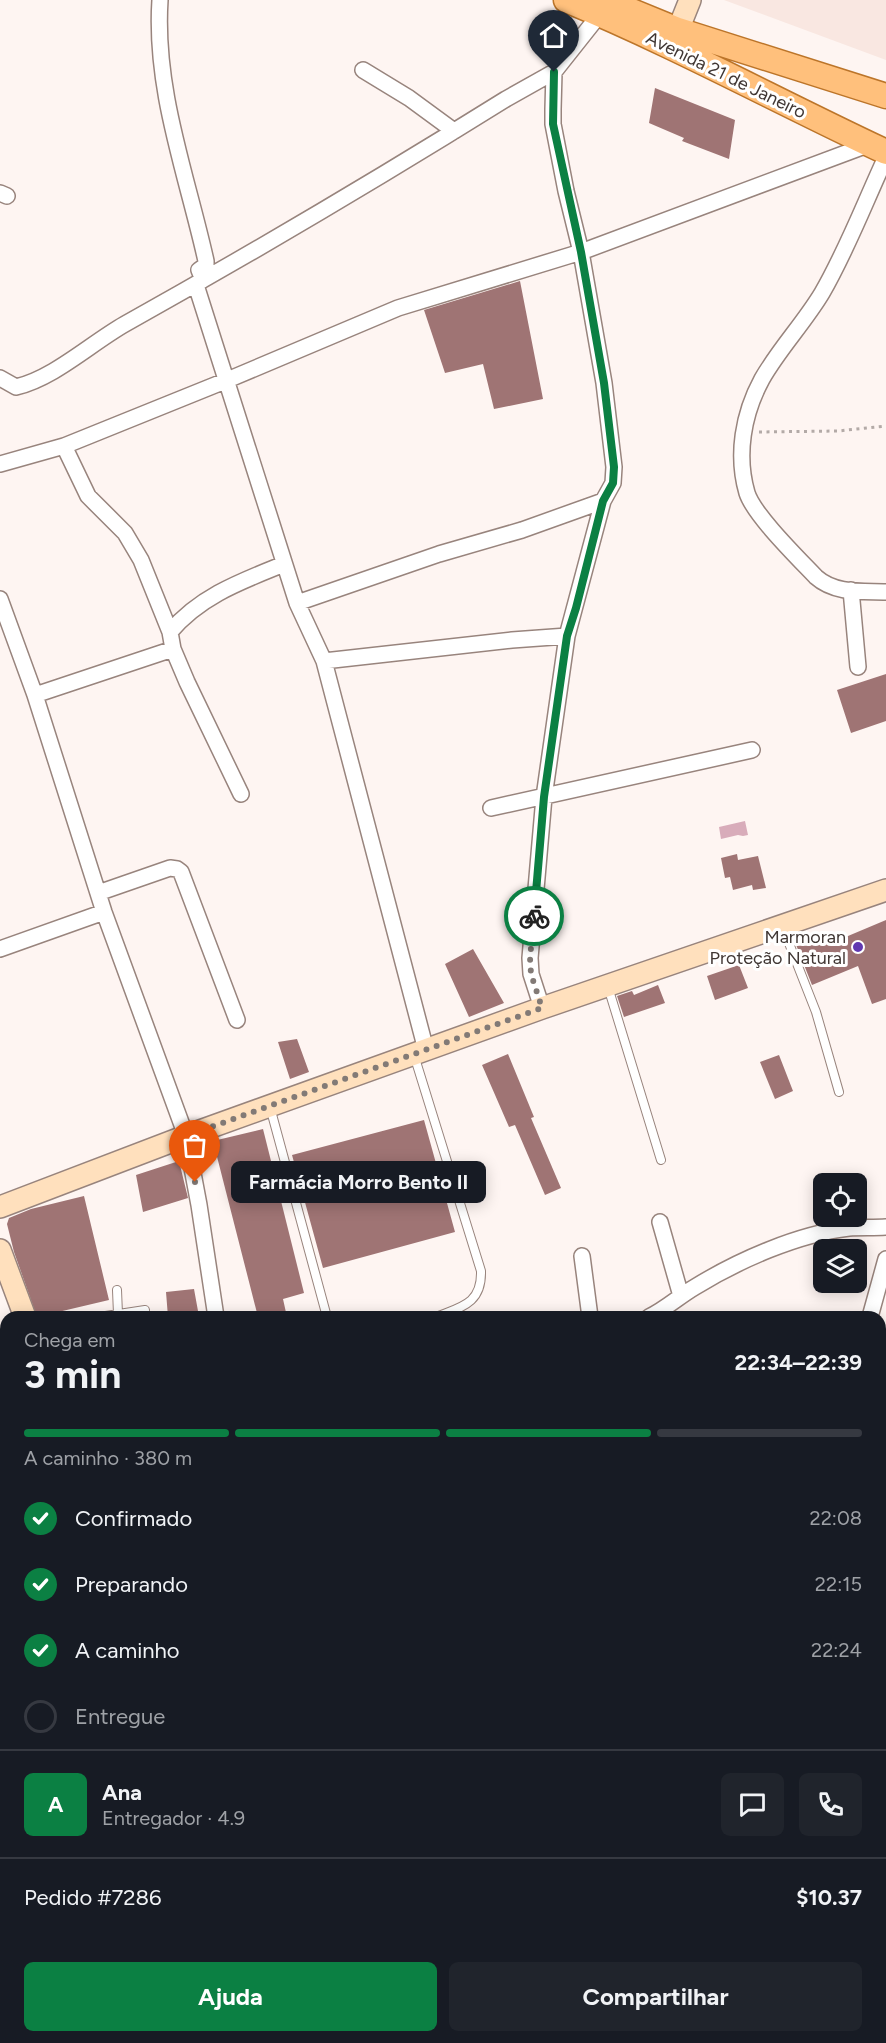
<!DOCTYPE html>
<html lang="pt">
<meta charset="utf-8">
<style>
:root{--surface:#171b24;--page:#20242c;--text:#f1f3f6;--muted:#9ea1a6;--line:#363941;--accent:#0b8043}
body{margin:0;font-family:Figtree,sans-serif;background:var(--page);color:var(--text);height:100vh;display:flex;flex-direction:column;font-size:22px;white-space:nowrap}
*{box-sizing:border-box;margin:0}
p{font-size:20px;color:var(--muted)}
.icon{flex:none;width:33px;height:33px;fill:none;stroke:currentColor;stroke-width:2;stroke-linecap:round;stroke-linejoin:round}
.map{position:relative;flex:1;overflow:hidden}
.drawer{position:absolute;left:0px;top:1311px;width:886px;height:732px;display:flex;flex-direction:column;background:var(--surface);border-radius:18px 18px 0 0;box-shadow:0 3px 15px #0003}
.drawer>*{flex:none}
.fabs{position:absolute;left:813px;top:1173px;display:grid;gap:12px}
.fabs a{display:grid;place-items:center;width:54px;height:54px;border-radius:9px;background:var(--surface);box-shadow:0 3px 15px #0003;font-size:30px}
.pin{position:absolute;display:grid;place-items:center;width:51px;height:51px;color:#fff;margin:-62px -26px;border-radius:50% 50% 50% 0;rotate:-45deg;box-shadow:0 0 6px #0007}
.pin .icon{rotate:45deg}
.courier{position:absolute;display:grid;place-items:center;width:60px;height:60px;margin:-30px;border:4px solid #0b8043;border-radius:50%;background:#fff;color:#222;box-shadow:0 2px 8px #0007}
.bubble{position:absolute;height:42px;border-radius:9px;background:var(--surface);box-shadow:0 3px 15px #0003;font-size:20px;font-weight:700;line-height:42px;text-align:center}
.head em{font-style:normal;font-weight:700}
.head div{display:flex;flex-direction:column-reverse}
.head{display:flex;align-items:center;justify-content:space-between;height:102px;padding:0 24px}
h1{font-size:39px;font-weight:700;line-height:45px}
.bar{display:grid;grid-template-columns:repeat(4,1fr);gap:9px 6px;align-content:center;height:72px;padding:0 24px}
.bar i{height:8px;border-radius:4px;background:var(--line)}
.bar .current{background:var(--accent)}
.bar p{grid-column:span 4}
.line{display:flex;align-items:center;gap:15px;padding:0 24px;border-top:2px solid var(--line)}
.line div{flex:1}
.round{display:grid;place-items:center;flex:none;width:63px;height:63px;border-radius:9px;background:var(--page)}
ol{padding:0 24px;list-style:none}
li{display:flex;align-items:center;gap:18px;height:66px}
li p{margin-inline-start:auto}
li .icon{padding:6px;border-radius:50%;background:var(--accent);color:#fff;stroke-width:4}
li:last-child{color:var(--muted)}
li i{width:33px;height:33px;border:3px solid var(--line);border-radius:50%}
.cta{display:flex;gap:12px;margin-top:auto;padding:12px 24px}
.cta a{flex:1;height:69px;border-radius:9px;background:var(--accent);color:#fff;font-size:24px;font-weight:700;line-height:69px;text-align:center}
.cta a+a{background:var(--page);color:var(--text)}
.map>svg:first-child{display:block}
.built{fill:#f9e7e1}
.water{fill:#d8acba}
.building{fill:#9f7474}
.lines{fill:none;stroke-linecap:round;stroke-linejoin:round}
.lane-casing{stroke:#98847d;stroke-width:10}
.street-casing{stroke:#98847d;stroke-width:18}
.secondary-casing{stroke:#98847d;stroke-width:24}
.primary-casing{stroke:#bc752a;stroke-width:27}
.path{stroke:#b3aaa7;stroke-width:3;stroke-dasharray:3 4.5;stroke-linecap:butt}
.lane{stroke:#fff;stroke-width:8}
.street{stroke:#fff;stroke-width:15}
.secondary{stroke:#ffe0bd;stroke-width:21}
.primary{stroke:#ffc07c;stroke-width:24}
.done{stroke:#827a76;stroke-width:6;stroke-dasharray:0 10.8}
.route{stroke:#0b8043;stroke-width:8}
.poi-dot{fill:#6139b1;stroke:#fff;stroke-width:2}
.labels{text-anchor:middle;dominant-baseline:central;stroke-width:6;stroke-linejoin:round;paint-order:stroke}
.street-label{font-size:18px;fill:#403734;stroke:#fff}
.poi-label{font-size:18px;fill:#403734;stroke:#fff;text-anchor:end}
</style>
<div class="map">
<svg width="886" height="2043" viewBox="0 0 886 2043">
<rect width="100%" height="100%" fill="#fef5f2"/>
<path class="built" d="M724,0H886V60Z"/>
<path class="water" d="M745,821L748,835L743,836L738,835L721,839L719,827Z"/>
<path class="building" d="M655,88L735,120L729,159L682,141L684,138L649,123Z
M520,281L543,399L494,409L483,364L445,373L424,310Z
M886,674V721L851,733L837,690Z
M737,854L738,860L758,856L766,888L753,890L752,885L733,890L730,877L725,878L721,858Z
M886,920V999L872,1004L858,966L812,985L795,942L824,931L829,944Z
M473,949L504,1003L469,1017L445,964Z
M739,965L748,988L715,1000L707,976Z
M658,985L665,1003L624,1017L617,996L632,991L634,995Z
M297,1039L309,1072L290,1079L278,1042Z
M508,1054L534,1117L531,1118L561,1188L545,1195L515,1125L509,1127L482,1065Z
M779,1055L793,1091L775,1099L760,1062Z
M424,1120L455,1232L323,1268L292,1155Z
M263,1129L304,1293L283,1299L287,1317H258L213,1141Z
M179,1161L188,1198L143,1212L136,1175Z
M84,1196L109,1300L37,1317L14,1252L7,1224L9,1218L31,1209Z
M194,1289L198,1311L168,1317L166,1292Z"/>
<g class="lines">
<defs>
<path id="lane" d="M783,928L816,1012L839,1092
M608,987L661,1160
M414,1055L481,1271C482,1304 461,1307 436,1317
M270,1107L327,1317
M117,1290L118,1314
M99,1317L145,1310"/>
<path id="street" d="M160,0C154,90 187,175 206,261V265L199,270L203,280
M363,70L409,98L454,131
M886,157C865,202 847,250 822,293C804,323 779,349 762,379C743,414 736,455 747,493C754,515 798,558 816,577C835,594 862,591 886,592
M0,193L7,196
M196,285L297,603L324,661L426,1050
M0,378L16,387C54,378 90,344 125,324C254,252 381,177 506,99L554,72
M64,446L88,496L125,533L141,560L170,632L173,649L187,682L241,794
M0,464L64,446L225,381L398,308L581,252L870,144
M851,590L858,667
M0,599L35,695L104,912L186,1136L199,1205L216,1317
M297,603L439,554L522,530L603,501
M170,632C200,596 242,581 284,564
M324,661L512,640L567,636
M35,695L173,649
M491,808L752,750
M98,893L170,868L177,869L181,872L237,1020
M0,949L104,912
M542,1008L531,974L530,958L544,797L567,636L603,501L613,483L614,467L604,383L581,252L566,191L553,124V109L554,72L600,14
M660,1222L681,1296
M582,1256L590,1317
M649,1317C667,1308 678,1297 695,1287C739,1260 798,1234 849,1228C861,1227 874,1228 886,1227
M870,1317L886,1259
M0,1346L6,1344
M0,1529L6,1530
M880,1643L886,1641
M880,1785L886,1792
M0,1958L6,1956
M880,2027L886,2025
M0,2031L6,2030
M589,2037L592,2043
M802,2037L804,2043
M851,2043L862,2037"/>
<path id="secondary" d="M678,30L690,0
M0,1207L186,1136L542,1008L886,890
M0,1250L25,1317
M291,2037L293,2043"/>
<path id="primary" d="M566,0C675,45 779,102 886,152
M607,1L678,30L886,96"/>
</defs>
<use href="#lane" class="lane-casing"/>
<use href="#street" class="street-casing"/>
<use href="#secondary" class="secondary-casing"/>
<use href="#primary" class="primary-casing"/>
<path class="path" d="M759,432L838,431L886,426"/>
<use href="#lane" class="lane"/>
<use href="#street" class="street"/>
<use href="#secondary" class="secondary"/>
<use href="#primary" class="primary"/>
</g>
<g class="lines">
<path class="done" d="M195,1182L186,1136L542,1008L531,974L530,958L534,916"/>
<path class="route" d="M534,916L544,797L567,636L576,608L603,501L613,483L614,467L604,383L581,252L553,124L554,72"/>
</g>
<circle class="poi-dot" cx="858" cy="947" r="6"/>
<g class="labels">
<g class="street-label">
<text transform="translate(726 75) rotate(26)">Avenida 21 de Janeiro</text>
</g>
<g class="poi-label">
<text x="846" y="937">Marmoran<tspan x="846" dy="21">Proteção Natural</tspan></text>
</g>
</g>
</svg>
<div class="fabs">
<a><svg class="icon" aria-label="locate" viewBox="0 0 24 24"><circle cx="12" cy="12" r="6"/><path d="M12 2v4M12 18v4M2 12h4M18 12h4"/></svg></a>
<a><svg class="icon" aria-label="layers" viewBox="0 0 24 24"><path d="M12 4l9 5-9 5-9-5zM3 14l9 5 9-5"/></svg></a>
</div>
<div class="pin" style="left:195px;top:1182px;background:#ea580c"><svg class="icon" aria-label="bag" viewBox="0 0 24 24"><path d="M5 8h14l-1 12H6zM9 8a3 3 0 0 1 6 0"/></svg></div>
<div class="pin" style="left:554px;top:72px;background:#1f2937"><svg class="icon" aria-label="home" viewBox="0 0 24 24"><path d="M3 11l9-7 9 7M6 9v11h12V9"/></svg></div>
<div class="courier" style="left:534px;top:916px"><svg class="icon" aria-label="bike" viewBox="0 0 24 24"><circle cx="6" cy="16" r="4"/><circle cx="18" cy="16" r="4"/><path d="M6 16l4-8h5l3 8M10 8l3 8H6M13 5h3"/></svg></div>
<div class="bubble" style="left:231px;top:1161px;width:255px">Farmácia Morro Bento II</div>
<section class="drawer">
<div class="head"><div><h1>3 min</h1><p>Chega em</p></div><em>22:34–22:39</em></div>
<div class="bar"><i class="current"></i><i class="current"></i><i class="current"></i><i></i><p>A caminho · 380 m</p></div>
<ol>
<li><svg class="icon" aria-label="check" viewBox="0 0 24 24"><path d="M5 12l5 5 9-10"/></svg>Confirmado<p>22:08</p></li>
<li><svg class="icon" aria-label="check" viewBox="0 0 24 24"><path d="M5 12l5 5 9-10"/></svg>Preparando<p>22:15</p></li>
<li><svg class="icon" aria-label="check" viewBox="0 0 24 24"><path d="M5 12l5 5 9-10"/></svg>A caminho<p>22:24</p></li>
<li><i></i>Entregue</li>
</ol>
<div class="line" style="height:108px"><b class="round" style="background:var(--accent);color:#fff">A</b><div><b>Ana</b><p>Entregador · 4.9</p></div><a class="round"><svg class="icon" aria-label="chat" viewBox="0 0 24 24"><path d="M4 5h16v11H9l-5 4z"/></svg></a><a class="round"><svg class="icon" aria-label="phone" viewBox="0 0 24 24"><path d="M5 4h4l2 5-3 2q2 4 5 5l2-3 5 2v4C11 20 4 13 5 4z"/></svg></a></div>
<div class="line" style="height:78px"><div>Pedido #7286</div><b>$10.37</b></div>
<div class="cta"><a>Ajuda</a><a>Compartilhar</a></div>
</section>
</div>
